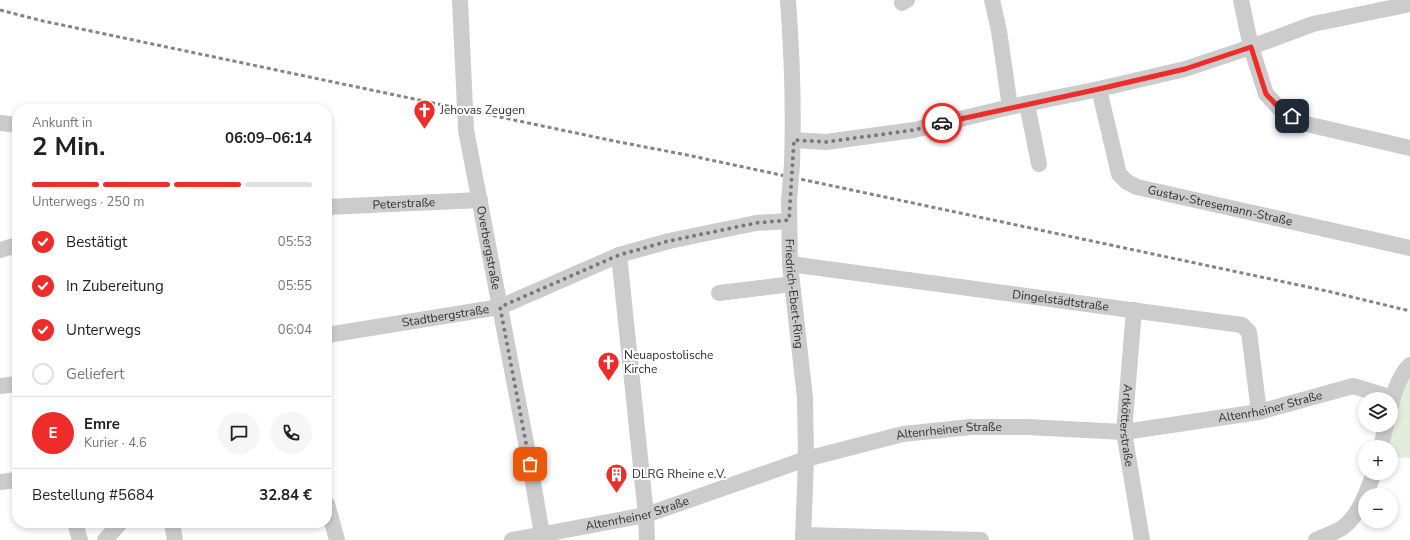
<!DOCTYPE html>
<html lang="de">
<meta charset="utf-8">
<style>
:root{--surface:#fff;--page:#f6f6f6;--text:#202124;--muted:#757577;--line:#e0e0e0;--accent:#ee2c29}
body{margin:0;font-family:"Nunito Sans",sans-serif;background:var(--page);color:var(--text);height:100vh;display:flex;flex-direction:column;font-size:15px;white-space:nowrap}
*{box-sizing:border-box;margin:0}
p{font-size:13px;color:var(--muted)}
.icon{flex:none;width:22px;height:22px;fill:none;stroke:currentColor;stroke-width:2;stroke-linecap:round;stroke-linejoin:round}
.map{position:relative;flex:1;overflow:hidden}
.side{position:absolute;left:12px;top:104px;width:320px;height:424px;display:flex;flex-direction:column;background:var(--surface);border-radius:16px;box-shadow:0 2px 6px #0003}
.side>*{flex:none}
.buttons{position:absolute;left:1358px;top:392px;display:grid;gap:8px}
.buttons a{display:grid;place-items:center;width:40px;height:40px;border-radius:50%;background:var(--surface);box-shadow:0 2px 6px #0003;font-size:20px}
.pin{position:absolute;display:grid;place-items:center;width:34px;height:34px;color:#fff;margin:-17px;border-radius:8px;box-shadow:0 2px 6px #0006}
.courier{position:absolute;display:grid;place-items:center;width:40px;height:40px;margin:-20px;border:3px solid #ee2c29;border-radius:50%;background:#fff;color:#222;box-shadow:0 1px 5px #0007}
.overview em{font-style:normal;font-weight:700}
.overview div{display:flex;flex-direction:column-reverse}
.overview{display:flex;align-items:center;justify-content:space-between;height:68px;padding:0 20px}
h1{font-size:26px;font-weight:700;line-height:30px}
.bar{display:grid;grid-template-columns:repeat(4,1fr);gap:6px 4px;align-content:center;height:48px;padding:0 20px}
.bar i{height:5px;border-radius:3px;background:var(--line)}
.bar .on{background:var(--accent)}
.bar p{grid-column:span 4}
.line{display:flex;align-items:center;gap:10px;padding:0 20px;border-top:1px solid var(--line)}
.line div{flex:1}
.round{display:grid;place-items:center;flex:none;width:42px;height:42px;border-radius:21px;background:var(--page)}
ol{padding:0 20px;list-style:none}
li{display:flex;align-items:center;gap:12px;height:44px}
li p{margin-inline-start:auto}
li .icon{padding:4px;border-radius:50%;background:var(--accent);color:#fff;stroke-width:4}
li:last-child{color:var(--muted)}
li i{width:22px;height:22px;border:2px solid var(--line);border-radius:50%}
.map>svg:first-child{display:block}
.green{fill:#e3eddc}
.lines{fill:none;stroke-linecap:round;stroke-linejoin:round}
.minor{stroke:#ccc;stroke-width:16}
.rail{stroke:#848484;stroke-width:3;stroke-dasharray:4 3;stroke-linecap:butt}
.minor-bridge{stroke:#ccc;stroke-width:16}
.done{stroke:#787878;stroke-width:4;stroke-dasharray:0 7.2}
.route{stroke:#ee2c29;stroke-width:5}
.labels{text-anchor:middle;dominant-baseline:central;stroke-width:4;stroke-linejoin:round;paint-order:stroke}
.poi-label{font-size:12px;fill:#2f2f2f;stroke:#fff;text-anchor:start}
.street-label{font-size:12px;fill:#2f2f2f;stroke:#fff}
</style>
<div class="map">
<svg width="1410" height="540" viewBox="0 0 1410 540">
<rect width="100%" height="100%" fill="#fff"/>
<path class="green" d="M1410,378V458L1391,457V447H1388L1400,395Z"/>
<g class="lines">
<g class="minor">
<path id="s1" d="M460,0L466,130L527,448L543,540"/>
<path d="M788,0C792,55 794,110 792,164"/>
<path d="M992,0L999,31L1010,107"/>
<path d="M1241,0L1251,47L1266,94L1281,110L1302,123L1410,148"/>
<path d="M902,3L907,0"/>
<path id="s2" d="M1099,89L1119,174L1127,182L1137,187L1410,248"/>
<path d="M1027,104L1039,164"/>
<path d="M0,123L17,125"/>
<path d="M794,140L826,142L914,130L1010,107L1099,89L1185,69L1251,47L1313,24L1410,4"/>
<path id="s3" d="M789,201L790,264L805,398L806,459L803,540"/>
<path id="s4" d="M327,207L480,200"/>
<path d="M0,250L17,245"/>
<path d="M619,255L646,515L647,540"/>
<path id="s5" d="M790,264L1242,325L1249,332L1259,412"/>
<path d="M719,293L792,284"/>
<path id="s6" d="M1134,310L1124,432L1142,540"/>
<path id="s7" d="M327,335L500,307L619,255L669,241L756,223L789,221"/>
<path d="M0,386L17,384"/>
<path d="M1391,406C1394,392 1400,375 1410,365"/>
<path d="M1381,447L1386,425"/>
<path d="M0,482L17,480"/>
<path d="M327,504L337,540"/>
<path d="M75,523L80,540"/>
<path d="M172,523L175,540"/>
<path d="M803,535L981,540"/>
<path d="M105,540L120,523"/>
<path id="s8" d="M512,540L646,515L806,459L903,434L971,427H1027L1124,432L1259,412L1353,386L1393,398"/>
<path d="M1316,540C1324,536 1334,533 1342,528C1359,516 1367,492 1374,473"/>
</g>
<path class="rail" d="M0,10L43,21L614,141L687,155L1327,291L1410,311"/>
<path class="minor-bridge" d="M789,201L792,164"/>
</g>
<g class="lines">
<path class="done" d="M530,464L500,307L619,255L669,241L756,223L789,220L794,140L826,142L914,130L942,123"/>
<path class="route" d="M942,123L1099,89L1185,69L1251,47L1266,94L1281,110L1292,116"/>
</g>
<defs>
<symbol id="church-pin" viewBox="-11 -11 22 30"><path d="M0 17L-7.5 6A9.5 9.5 0 1 1 7.5 6Z" fill="#ee2c29" stroke="#fff"/><path d="M-1.2-6h2.4v3.5h3.3v2.4h-3.3V6h-2.4V-.1h-3.3v-2.4h3.3Z" fill="#fff"/></symbol>
<symbol id="building-pin" viewBox="-11 -11 22 30"><path d="M0 17L-7.5 6A9.5 9.5 0 1 1 7.5 6Z" fill="#ee2c29" stroke="#fff"/><path d="M-4-6H4V6H1V3H-1V6H-4ZM-2.5-4.3h1.7v1.8h-1.7ZM.8-4.3h1.7v1.8H.8ZM-2.5-1h1.7V.8h-1.7ZM.8-1h1.7V.8H.8Z" fill="#fff"/></symbol>
</defs>
<g fill-rule="evenodd">
<use href="#church-pin" x="412" y="98" width="25" height="34"/>
<use href="#church-pin" x="596" y="350" width="25" height="34"/>
<use href="#building-pin" x="604" y="462" width="25" height="34"/>
</g>
<g class="labels">
<g class="poi-label">
<text x="440" y="110">Jehovas Zeugen</text>
<text x="624" y="355">Neuapostolische<tspan x="624" dy="14">Kirche</tspan></text>
<text x="632" y="474">DLRG Rheine e.V.</text>
</g>
<g class="street-label">
<text stroke="none"><textPath href="#s4" startOffset="77">Peterstraße</textPath></text>
<text stroke="none"><textPath href="#s2" startOffset="195">Gustav-Stresemann-Straße</textPath></text>
<text stroke="none"><textPath href="#s1" startOffset="250">Overbergstraße</textPath></text>
<text stroke="none"><textPath href="#s3" startOffset="93">Friedrich-Ebert-Ring</textPath></text>
<text stroke="none"><textPath href="#s5" startOffset="273">Dingelstädtstraße</textPath></text>
<text stroke="none"><textPath href="#s7" startOffset="120">Stadtbergstraße</textPath></text>
<text stroke="none"><textPath href="#s8" startOffset="776">Altenrheiner Straße</textPath></text>
<text stroke="none"><textPath href="#s6" startOffset="116">Artkötterstraße</textPath></text>
<text stroke="none"><textPath href="#s8" startOffset="452">Altenrheiner Straße</textPath></text>
<text stroke="none"><textPath href="#s8" startOffset="128">Altenrheiner Straße</textPath></text>
</g>
</g>
</svg>
<div class="buttons">
<a><svg class="icon" aria-label="layers" viewBox="0 0 24 24"><path d="M12 4l9 5-9 5-9-5zM3 14l9 5 9-5"/></svg></a>
<a>+</a>
<a>−</a>
</div>
<div class="pin" style="left:530px;top:464px;background:#ea580c"><svg class="icon" aria-label="bag" viewBox="0 0 24 24"><path d="M5 8h14l-1 12H6zM9 8a3 3 0 0 1 6 0"/></svg></div>
<div class="pin" style="left:1292px;top:116px;background:#1f2937"><svg class="icon" aria-label="home" viewBox="0 0 24 24"><path d="M3 11l9-7 9 7M6 9v11h12V9"/></svg></div>
<div class="courier" style="left:942px;top:123px"><svg class="icon" aria-label="car" viewBox="0 0 24 24"><path d="M5 17H2v-5l4-1 3-4h7l3 4 3 1v5h-3M9 17h6M6 11h13"/><circle cx="7" cy="17" r="2"/><circle cx="17" cy="17" r="2"/></svg></div>
<section class="side">
<div class="overview"><div><h1>2 Min.</h1><p>Ankunft in</p></div><em>06:09–06:14</em></div>
<div class="bar"><i class="on"></i><i class="on"></i><i class="on"></i><i></i><p>Unterwegs · 250 m</p></div>
<ol>
<li><svg class="icon" aria-label="check" viewBox="0 0 24 24"><path d="M5 12l5 5 9-10"/></svg>Bestätigt<p>05:53</p></li>
<li><svg class="icon" aria-label="check" viewBox="0 0 24 24"><path d="M5 12l5 5 9-10"/></svg>In Zubereitung<p>05:55</p></li>
<li><svg class="icon" aria-label="check" viewBox="0 0 24 24"><path d="M5 12l5 5 9-10"/></svg>Unterwegs<p>06:04</p></li>
<li><i></i>Geliefert</li>
</ol>
<div class="line" style="height:72px"><b class="round" style="background:var(--accent);color:#fff">E</b><div><b>Emre</b><p>Kurier · 4.6</p></div><a class="round"><svg class="icon" aria-label="chat" viewBox="0 0 24 24"><path d="M4 5h16v11H9l-5 4z"/></svg></a><a class="round"><svg class="icon" aria-label="phone" viewBox="0 0 24 24"><path d="M5 4h4l2 5-3 2q2 4 5 5l2-3 5 2v4C11 20 4 13 5 4z"/></svg></a></div>
<div class="line" style="height:52px"><div>Bestellung #5684</div><b>32.84 €</b></div>
</section>
</div>
